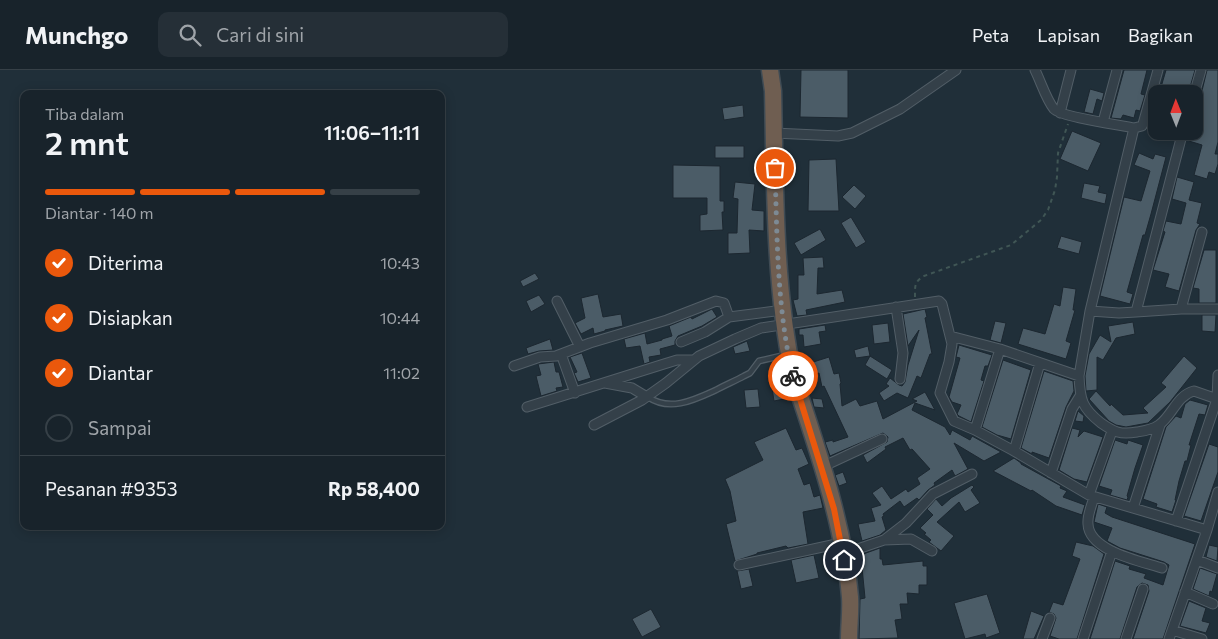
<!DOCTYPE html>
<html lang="id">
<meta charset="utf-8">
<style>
:root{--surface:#18232b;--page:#252f37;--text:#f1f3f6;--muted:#9fa4a9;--line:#364047;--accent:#ea580c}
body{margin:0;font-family:Commissioner,sans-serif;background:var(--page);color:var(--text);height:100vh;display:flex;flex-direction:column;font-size:19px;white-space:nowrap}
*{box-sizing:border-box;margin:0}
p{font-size:16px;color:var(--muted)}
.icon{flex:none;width:28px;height:28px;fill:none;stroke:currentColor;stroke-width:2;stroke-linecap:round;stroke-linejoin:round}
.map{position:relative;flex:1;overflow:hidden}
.side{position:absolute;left:20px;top:20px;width:425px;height:440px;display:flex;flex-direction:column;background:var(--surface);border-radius:10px;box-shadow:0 2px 12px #0003,0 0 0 1px var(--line)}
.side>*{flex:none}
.needle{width:32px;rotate:359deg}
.controls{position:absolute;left:1148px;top:15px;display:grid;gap:10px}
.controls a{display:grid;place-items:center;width:55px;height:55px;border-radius:10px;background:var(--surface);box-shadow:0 2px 12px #0003,0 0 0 1px var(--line);font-size:25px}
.pin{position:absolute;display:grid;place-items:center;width:42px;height:42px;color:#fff;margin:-21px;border:2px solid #fff;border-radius:50%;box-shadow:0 1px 5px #0007}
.courier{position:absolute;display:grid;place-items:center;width:50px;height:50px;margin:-25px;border:4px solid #ea580c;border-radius:50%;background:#fff;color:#222;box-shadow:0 1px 6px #0007}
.summary em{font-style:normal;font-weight:600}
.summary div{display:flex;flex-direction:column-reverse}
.summary{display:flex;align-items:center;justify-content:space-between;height:85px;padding:0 25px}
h1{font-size:32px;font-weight:600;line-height:38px}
.bar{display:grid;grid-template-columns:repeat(4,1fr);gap:8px 5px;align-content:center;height:60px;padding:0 25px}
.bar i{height:6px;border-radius:4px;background:var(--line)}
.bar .current{background:var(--accent)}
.bar p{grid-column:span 4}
.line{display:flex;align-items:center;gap:12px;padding:0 25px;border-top:1px solid var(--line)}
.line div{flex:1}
ol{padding:0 25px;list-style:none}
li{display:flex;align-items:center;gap:15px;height:55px}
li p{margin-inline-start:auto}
li .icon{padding:5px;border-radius:50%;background:var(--accent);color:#fff;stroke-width:4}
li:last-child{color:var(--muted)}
li i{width:28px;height:28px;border:2px solid var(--line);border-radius:50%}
header{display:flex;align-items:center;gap:30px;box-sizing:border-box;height:70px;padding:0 25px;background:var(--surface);border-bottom:1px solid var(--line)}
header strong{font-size:24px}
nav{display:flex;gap:28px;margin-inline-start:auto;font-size:18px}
.search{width:350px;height:45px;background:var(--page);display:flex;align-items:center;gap:12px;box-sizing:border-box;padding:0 18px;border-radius:10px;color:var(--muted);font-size:19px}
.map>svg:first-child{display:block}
.building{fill:#4b5c67;stroke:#1c2730}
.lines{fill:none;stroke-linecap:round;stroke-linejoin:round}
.lane-casing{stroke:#525e67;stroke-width:7}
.street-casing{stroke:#525e67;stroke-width:11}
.highway-casing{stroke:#3f4b54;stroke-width:19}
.path{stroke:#405655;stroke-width:2;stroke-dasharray:4 4;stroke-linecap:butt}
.lane{stroke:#344049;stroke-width:4.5}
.street{stroke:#344049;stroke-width:9}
.highway{stroke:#6f5e51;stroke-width:16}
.done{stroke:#7d8a94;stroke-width:5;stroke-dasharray:0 9}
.route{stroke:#ea580c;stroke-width:6}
</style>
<header>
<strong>Munchgo</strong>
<div class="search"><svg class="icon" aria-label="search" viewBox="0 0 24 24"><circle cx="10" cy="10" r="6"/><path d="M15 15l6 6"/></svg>Cari di sini</div>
<nav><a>Peta</a><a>Lapisan</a><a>Bagikan</a></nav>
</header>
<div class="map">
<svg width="1218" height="569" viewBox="0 0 1218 569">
<rect width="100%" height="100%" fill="#202f39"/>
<path class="building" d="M801,0H848V48L800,47Z
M1124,0H1147L1141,24L1145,25L1140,41L1136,40L1134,48L1123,45L1121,49L1111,48Z
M1166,0H1195L1188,24H1159Z
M1207,0H1218V72L1215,84H1218V94L1215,104L1209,102L1207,109L1194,105L1202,75L1189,71L1192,61H1194V54Z
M1090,19L1104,23L1102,31L1097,29L1093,44L1084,42Z
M743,35L744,47L724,50L722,38Z
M1072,61L1101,73L1088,101L1060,89Z
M715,76H744V88H715Z
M1139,83L1153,89L1155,84L1166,87L1151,144L1145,165H1143L1127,222L1133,224L1130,234L1100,226L1124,127L1141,131L1150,101L1134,95Z
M836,89L839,141H808L809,90Z
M673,95L720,96V131H724V142H722L723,160L700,161V145L707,144V128H673Z
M1177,107L1194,112L1189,130L1202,133L1197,153L1200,154L1196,160L1179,221L1165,217L1169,204L1153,200L1165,162L1163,161L1166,151L1181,154L1186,133L1172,129Z
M735,112L755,114L752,140L764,141V161L749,160L750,183L728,184V163H737L738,129L733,128Z
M1084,113L1100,116L1098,122L1107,124L1105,134L1081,128Z
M854,115L866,126L855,139L842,127Z
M851,147L866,172L856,178L841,153Z
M820,159L826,170L801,185L794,173Z
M1061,166L1082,172L1079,184L1057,178Z
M1204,180H1216V233H1199V219L1193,218Z
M823,187L824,198H818L817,224L842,220L845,232L806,240L807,245L797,246L793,230L798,229V205H804L803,188Z
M535,203L539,209L523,217L520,211Z
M1063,217L1076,219L1073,240H1075L1066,271L1071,273L1066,289L1018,274L1023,258L1045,264L1054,234L1060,236Z
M598,224L603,247L621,244L623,256L605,260V261L594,264L593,258L581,264L575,253L585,248L581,228Z
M539,225L545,234L531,242L526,231Z
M712,239L717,247L702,256L678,266L675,271V275L660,279L661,285L649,287L650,292L644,294L640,276L626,278L624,269L645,263L647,274L662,270V269L672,266L669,256L691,247L692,249Z
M925,239L927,247L925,248L932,284H930L921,308L917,306L908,328L897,323L884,331L879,323L889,316L886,314L890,308L899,315L902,316L905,312L908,295L919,260L908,276L903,244Z
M1202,245H1216L1215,262L1202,261Z
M995,251L1006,253L1001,273L990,270Z
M1133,252L1135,264L1116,268L1103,290L1097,287V320L1086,321L1085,306L1089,284L1100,265L1111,272L1108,256Z
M888,253L890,272L874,274L872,255Z
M825,255L826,261L819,262L821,274L804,277L803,265H799V259Z
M550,269L553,280L539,281L528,284L526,278Z
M747,271L750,281L735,284L733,277Z
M959,275L992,285L988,296H985L981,310L984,311L971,352L959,346L957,344L961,335L952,332L949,327L960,288L956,287Z
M868,276L870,286L856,288L854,280Z
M582,283L591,308L578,312L574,303L577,302L570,287Z
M870,286L892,300L887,309L865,295Z
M1184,286L1197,298L1170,332L1148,353L1126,357L1116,355L1109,351L1089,329L1096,321L1110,336L1111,334L1123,345L1148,343L1143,338L1166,317L1161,313Z
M829,287L834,304L839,303L841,313L840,314L842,336L856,329L860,336L877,331L883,349L917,331L912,329L925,322L935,340L915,333L912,340L945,357L950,365L952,360L970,370L972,366L1001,382L984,391L954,373L968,399L955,406L952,400L934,413L935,415L928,420L919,430L917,428L904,437L900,431L883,444L884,446L882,447L886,460L880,465L862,471L858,454L875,451L871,438L881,435L872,423L882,416L891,429L906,419L908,422L920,414L917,408L930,399L912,379L910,380L903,368L885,377L886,379L867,393L863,385L887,372L888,367L883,363L830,386L825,372L833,370V372L848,367L824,316L822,317L819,303L811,305L807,294Z
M1003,290L1031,300L1011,369L997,365L982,357Z
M554,292L556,302H559L563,317L556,318L557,321L541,326L536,306L541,305L538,294Z
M779,296L785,320L787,319L789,328L774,331L772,318H770L768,308L772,307L770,297Z
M1044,301L1073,311L1074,321L1066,337L1049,388L1032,382V384L1021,378Z
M758,319L760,337L746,338L744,320Z
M812,328L822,329L824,338L814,337Z
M1190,330L1208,335L1205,345L1199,344L1189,375H1191L1187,391H1185L1179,411L1175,430H1176L1172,442L1156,437L1157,434L1143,429L1166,357L1176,346L1181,348L1185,334Z
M1078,341L1084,346L1083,352L1075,351Z
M786,358L796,380L802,378L809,394L798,399L804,415L810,413L814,427L820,425L823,438L803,442L808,474L788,478L786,476L757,483V484L735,491L726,454L736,451L730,421L725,409L763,390L754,372Z
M1072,358L1080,360L1078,367L1084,361L1103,367L1087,412L1074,409L1059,400Z
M1115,370L1127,374L1128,370L1143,375L1135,398L1127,426L1128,427L1127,430L1110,425L1112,420L1099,416Z
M1209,374L1218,377V402L1201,451L1184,446Z
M1014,388L1021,393V394L1061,416L1060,418L1067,421L1063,427L1085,435L1082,445L1056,436L1032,420L1031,421L993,401Z
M843,402L847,413L839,416L835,405Z
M972,415L974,417L971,420L980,433L965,442L959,432L937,452L954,466L941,481L929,472L931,470L924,464L926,463L920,458L933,445L927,439L936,429L942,436L951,428Z
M1098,434L1107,437L1105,443L1112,447L1195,474L1163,569H1133L1149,521L1148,515L1142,513L1137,517L1120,569H1090L1115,491L1130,496L1129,499L1146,504L1144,508L1163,515L1169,495L1164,492L1120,478L1107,471L1112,458L1094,452Z
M1076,472L1093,476L1104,484L1077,569H1059L1050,566L1056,548L1054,544L1049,542L1053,532L1063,535L1080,489L1072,486Z
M1209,475L1218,477L1217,491L1206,487Z
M880,478V489H882L883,495L923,491V496H927V515H919V524L907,523L908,534H900L902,549L895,550L898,568L859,569L860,529L865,528L861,487H855Z
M814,485L819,508L796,513L791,490Z
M1200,498L1217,504L1212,522L1210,521L1209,526L1193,519Z
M749,499L753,516L741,519L737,501Z
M987,524L1000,563L986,568L985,564L965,569L954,533Z
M1189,531L1206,538L1202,551L1210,553L1206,563L1180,556Z
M651,539L661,557L642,567L632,549Z
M1031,541L1044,546L1034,569H1023Z"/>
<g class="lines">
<defs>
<path id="lane" d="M648,327C670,342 694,330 716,320C725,315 735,311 744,306L750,303L759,291L785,285"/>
<path id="street" d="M1035,0C1041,12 1046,29 1054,39C1061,47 1120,55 1134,58L1142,56L1143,54L1158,0
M1194,25L1201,0
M1060,43L1071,0
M1103,52L1117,0
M774,63L838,66L852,63L900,39L956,0
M557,231L580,277
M896,237L903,283L900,309
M1181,239L1202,162
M1090,241L1134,58
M1136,242L1181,239H1218
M950,266L1000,279L1079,306L1090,241L1119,243L1136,242L1183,61
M681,272L705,262L729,247
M561,284L575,323
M514,296L540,287L556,286L590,273L667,250L716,231L724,233L729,247L783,240
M1079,306C1080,330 1082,338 1101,353C1114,362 1120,365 1137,362C1144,361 1152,360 1159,355C1172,346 1177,325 1194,321L1217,329
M605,313L632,318L647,327
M527,337L664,294L677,290H694
M594,355L642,330L666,313L699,286L735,269L761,258L939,231L942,234L952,274L949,292L940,323L954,351L975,360L1014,381L1089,425L1207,460L1218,422
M975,360L1000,279
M1014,381L1040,293
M822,397L882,369
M1051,403L1072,339L1080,326
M1089,425L1112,361
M1094,427C1092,435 1087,445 1088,454C1089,481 1140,491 1162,498
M1133,438L1160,355
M1176,451L1217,329L1218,305
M884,470L911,469L932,481
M843,484L884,470L906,453L933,424L972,404
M1197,490L1218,498
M739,495L841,473
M1185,522L1213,534
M1172,560L1202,569
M1042,569L1050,548
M1083,569L1112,481
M1126,569L1143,519
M1169,569L1207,460"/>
<path id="highway" d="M770,0L773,21C775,114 774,214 793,305C816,375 844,454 850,527C851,541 849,555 849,569"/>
</defs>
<use href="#lane" class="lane-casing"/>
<use href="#street" class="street-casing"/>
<use href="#highway" class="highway-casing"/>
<path class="path" d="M915,227C915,216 914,212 924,206L1011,175L1041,150L1048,140L1055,120L1057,107L1058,83L1068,54"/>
<use href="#lane" class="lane"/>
<use href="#street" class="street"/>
<use href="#highway" class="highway"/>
</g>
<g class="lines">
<path class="done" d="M775,98C777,165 777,241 793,306"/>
<path class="route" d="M793,306L834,439L844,490"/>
</g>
</svg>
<div class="controls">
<a><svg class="needle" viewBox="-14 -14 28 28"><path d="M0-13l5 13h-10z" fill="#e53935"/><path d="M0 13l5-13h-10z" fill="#9fa4a9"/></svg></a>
</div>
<div class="pin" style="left:775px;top:98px;background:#ea580c"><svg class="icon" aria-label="bag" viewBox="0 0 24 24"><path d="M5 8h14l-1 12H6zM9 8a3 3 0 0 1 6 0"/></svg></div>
<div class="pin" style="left:844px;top:490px;background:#1f2937"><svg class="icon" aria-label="home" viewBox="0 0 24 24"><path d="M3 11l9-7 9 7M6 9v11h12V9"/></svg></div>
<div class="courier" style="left:793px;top:306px"><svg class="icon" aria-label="bike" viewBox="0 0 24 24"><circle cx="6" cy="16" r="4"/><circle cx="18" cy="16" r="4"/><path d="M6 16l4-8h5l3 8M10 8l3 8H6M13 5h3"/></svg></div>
<section class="side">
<div class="summary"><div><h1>2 mnt</h1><p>Tiba dalam</p></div><em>11:06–11:11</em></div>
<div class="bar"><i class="current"></i><i class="current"></i><i class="current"></i><i></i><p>Diantar · 140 m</p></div>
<ol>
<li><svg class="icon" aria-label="check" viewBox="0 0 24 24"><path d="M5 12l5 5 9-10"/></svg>Diterima<p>10:43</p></li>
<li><svg class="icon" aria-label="check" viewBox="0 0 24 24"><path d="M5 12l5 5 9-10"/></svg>Disiapkan<p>10:44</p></li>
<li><svg class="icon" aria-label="check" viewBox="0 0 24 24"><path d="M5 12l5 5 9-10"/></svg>Diantar<p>11:02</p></li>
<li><i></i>Sampai</li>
</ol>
<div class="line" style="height:65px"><div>Pesanan #9353</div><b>Rp 58,400</b></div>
</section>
</div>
